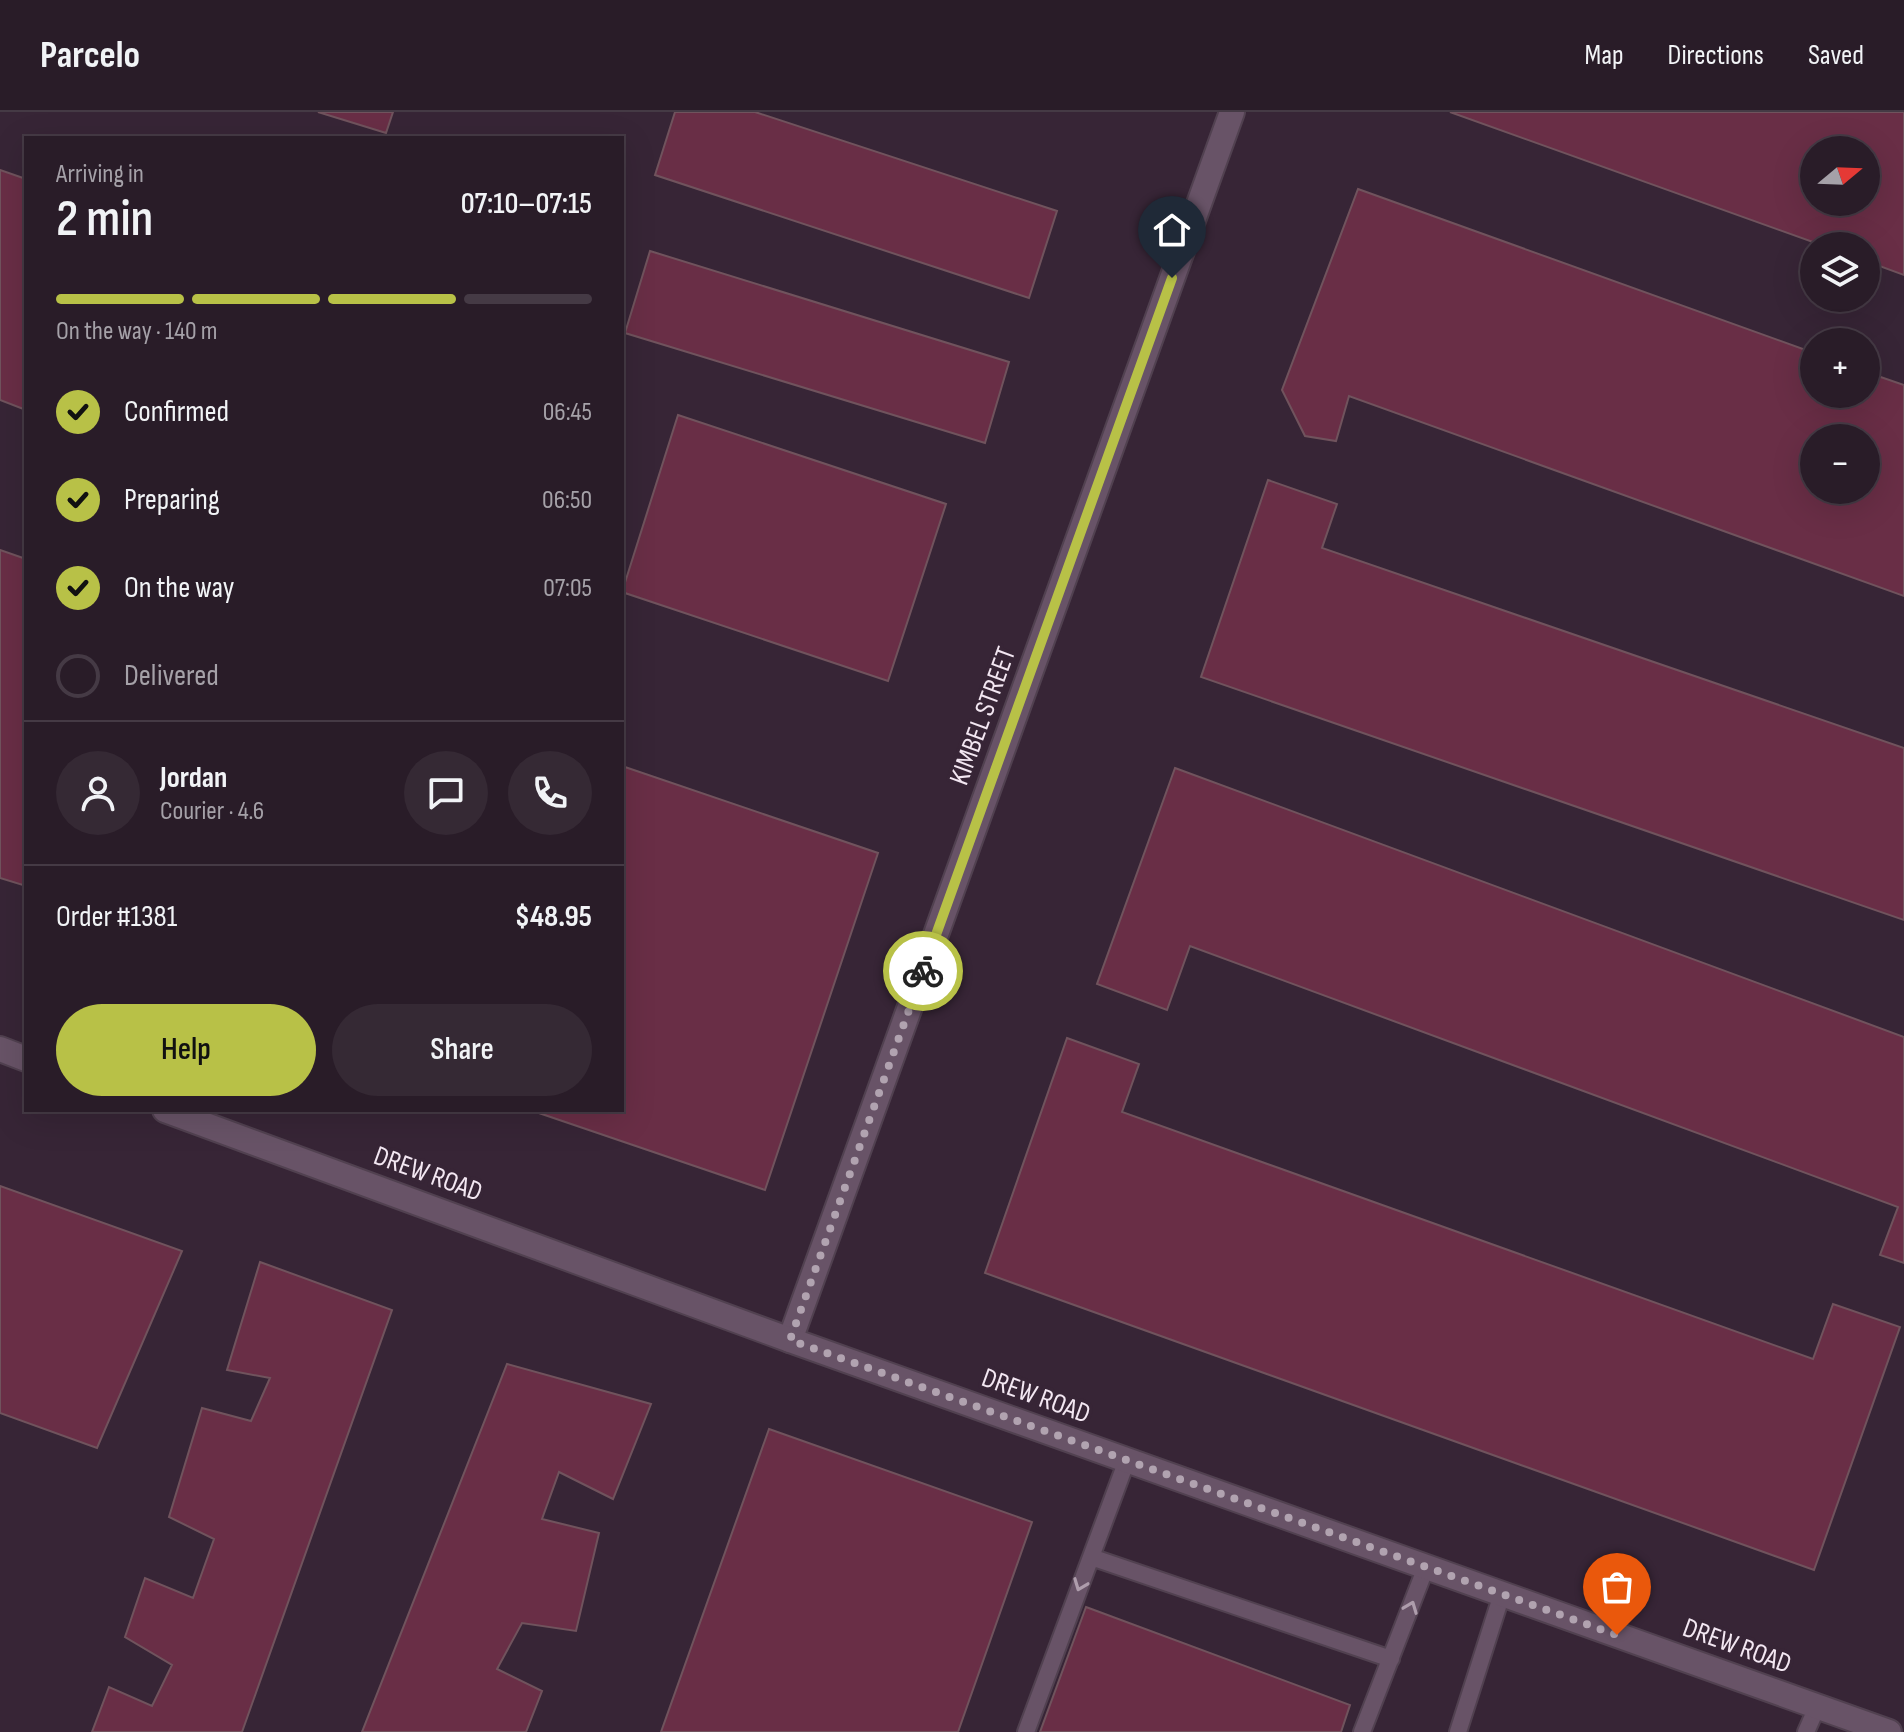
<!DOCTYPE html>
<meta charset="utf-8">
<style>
:root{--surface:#291c28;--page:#352934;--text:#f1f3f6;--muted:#a5a1a8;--line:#453a45;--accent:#b8c147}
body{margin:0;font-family:"Sofia Sans Condensed",sans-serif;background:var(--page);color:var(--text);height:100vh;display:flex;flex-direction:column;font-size:30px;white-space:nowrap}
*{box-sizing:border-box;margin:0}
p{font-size:26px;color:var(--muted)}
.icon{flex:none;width:44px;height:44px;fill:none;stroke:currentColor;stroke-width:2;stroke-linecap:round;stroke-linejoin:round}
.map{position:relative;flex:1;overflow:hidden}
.sheet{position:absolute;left:24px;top:24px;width:600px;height:976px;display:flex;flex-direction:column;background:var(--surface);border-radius:0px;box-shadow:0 8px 32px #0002,0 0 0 2px var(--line)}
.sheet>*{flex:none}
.needle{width:52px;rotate:71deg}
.buttons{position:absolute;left:1800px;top:24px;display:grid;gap:16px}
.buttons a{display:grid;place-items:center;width:80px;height:80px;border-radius:50%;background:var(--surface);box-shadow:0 8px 32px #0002,0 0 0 2px var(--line);font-size:40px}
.pin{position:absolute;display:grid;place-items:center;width:68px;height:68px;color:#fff;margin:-82px -34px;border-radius:50% 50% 50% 0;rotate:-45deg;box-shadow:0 0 8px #0007}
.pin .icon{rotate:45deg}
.courier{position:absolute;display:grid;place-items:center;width:80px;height:80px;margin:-40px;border:6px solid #b8c147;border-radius:50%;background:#fff;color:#222;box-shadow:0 2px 10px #0007}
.headline em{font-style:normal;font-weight:600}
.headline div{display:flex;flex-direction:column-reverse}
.headline{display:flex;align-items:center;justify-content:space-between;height:136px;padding:0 32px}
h1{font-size:52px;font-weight:600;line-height:60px}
.bar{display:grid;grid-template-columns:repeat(4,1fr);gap:12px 8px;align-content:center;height:96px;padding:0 32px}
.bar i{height:10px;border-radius:6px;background:var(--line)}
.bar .active{background:var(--accent)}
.bar p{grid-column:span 4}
.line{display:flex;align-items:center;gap:20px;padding:0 32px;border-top:2px solid var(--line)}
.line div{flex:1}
.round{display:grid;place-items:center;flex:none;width:84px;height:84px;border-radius:42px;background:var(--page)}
ol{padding:0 32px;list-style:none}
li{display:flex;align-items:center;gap:24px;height:88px}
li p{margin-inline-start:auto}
li .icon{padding:8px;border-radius:50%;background:var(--accent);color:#111;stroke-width:4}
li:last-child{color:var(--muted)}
li i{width:44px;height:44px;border:4px solid var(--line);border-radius:50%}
.button{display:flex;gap:16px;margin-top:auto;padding:16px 32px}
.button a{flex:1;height:92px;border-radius:48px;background:var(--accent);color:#111;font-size:32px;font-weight:600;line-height:92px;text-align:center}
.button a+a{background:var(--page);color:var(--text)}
header{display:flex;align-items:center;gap:48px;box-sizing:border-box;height:112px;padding:0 40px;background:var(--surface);border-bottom:2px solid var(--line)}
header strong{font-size:38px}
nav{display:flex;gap:44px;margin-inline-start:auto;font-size:28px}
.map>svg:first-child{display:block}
.building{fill:#692e46;stroke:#70535d;stroke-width:2;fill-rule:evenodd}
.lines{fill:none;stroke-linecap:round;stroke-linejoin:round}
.lane-casing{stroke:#514150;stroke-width:20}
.street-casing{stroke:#514150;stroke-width:28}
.secondary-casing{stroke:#514150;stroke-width:28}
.lane{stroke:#685367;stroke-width:16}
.street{stroke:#685367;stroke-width:24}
.secondary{stroke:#685367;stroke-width:24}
.oneway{stroke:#ae9dac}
.done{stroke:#b1a3b0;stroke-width:8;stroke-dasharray:0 14.4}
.route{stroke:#b8c147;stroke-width:10}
.labels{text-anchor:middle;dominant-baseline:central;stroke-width:7;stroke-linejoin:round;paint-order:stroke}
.street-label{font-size:28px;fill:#f3e7f2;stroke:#372536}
</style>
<header>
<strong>Parcelo</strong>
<nav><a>Map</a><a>Directions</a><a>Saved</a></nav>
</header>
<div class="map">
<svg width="1904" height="1620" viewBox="0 0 1904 1620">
<rect width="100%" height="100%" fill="#372536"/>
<path class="building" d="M318,0H393L386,21Z
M675,0H755L1057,99L1029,186L655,63Z
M1450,0H1904V163L1866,149V134H1824ZM1814,38H1866V90H1814Z
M0,58L26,67V298L0,288Z
M1358,77L1814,241V282H1866V260L1904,273V484L1349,284L1336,329L1305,324L1282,278ZM1814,326H1866V378H1814Z
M650,139L1009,250L985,331L625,221Z
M678,303L946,392L888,569L622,480Z
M1268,368L1337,392L1322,436L1904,636V808L1201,565Z
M0,438L26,447V774L0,766Z
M622,654L878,741L765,1078L530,998H622Z
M1175,656L1904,925V1151L1880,1143L1898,1095L1190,834L1167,898L1097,872Z
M1067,926L1139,952L1122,1000L1813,1247L1833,1192L1900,1215L1814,1458L985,1161Z
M0,1074L182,1139L97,1336L0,1301Z
M260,1150L392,1198L242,1620H92L109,1575L152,1594L172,1553L125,1525L145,1466L193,1486L214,1427L169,1405L202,1296L251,1309L270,1266L227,1258Z
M507,1252L651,1292L613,1387L559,1360L542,1407L599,1421L576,1519L522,1511L497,1557L542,1579L526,1620H362Z
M769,1317L1032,1410L958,1620H661Z
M1086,1495L1350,1593L1341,1620H1040Z"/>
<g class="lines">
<defs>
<path id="lane" d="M1091,1445L1391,1547
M1026,1620L1127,1348
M1362,1620L1426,1455
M1458,1620L1502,1482
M1806,1620L1817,1595"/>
<path id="street" d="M790,1228L1232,0"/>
<path id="secondary" d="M0,937L26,947
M165,998L790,1228L1889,1620"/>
</defs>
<use href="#lane" class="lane-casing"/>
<use href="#street" class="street-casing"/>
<use href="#secondary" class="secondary-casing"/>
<use href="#lane" class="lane"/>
<use href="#street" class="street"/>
<use href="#secondary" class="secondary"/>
</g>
<defs><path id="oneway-chevron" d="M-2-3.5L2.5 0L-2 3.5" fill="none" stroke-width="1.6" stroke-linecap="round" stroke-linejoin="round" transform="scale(2)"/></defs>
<g class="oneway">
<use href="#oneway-chevron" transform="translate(1080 1473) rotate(111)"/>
<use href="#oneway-chevron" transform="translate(1411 1495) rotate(-69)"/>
</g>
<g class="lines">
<path class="done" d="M923,859L790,1228L1617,1523"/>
<path class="route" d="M923,859L1172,166"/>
</g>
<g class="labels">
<g class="street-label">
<text transform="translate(983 604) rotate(-70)">KIMBEL STREET</text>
<text transform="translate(428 1062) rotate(20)">DREW ROAD</text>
<text transform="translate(1036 1284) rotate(20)">DREW ROAD</text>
<text transform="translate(1737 1534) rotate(20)">DREW ROAD</text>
</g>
</g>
</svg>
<div class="buttons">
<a><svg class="needle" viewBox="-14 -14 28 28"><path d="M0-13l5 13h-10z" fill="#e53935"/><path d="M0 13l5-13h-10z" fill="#a5a1a8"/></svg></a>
<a><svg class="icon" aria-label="layers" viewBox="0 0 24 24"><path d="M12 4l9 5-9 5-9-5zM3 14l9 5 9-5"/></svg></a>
<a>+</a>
<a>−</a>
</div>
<div class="pin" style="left:1617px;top:1523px;background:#ea580c"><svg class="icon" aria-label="bag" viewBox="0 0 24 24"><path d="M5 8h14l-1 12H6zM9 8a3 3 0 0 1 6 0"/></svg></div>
<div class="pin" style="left:1172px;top:166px;background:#1f2937"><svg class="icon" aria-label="home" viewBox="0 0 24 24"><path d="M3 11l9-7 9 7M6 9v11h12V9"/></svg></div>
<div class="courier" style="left:923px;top:859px"><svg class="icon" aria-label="bike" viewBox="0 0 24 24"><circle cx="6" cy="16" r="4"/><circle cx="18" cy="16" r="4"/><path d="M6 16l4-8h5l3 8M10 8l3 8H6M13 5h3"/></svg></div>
<section class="sheet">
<div class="headline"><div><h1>2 min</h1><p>Arriving in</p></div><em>07:10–07:15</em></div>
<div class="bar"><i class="active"></i><i class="active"></i><i class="active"></i><i></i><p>On the way · 140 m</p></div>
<ol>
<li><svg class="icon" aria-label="check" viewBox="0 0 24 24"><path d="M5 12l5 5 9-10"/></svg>Confirmed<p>06:45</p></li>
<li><svg class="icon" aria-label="check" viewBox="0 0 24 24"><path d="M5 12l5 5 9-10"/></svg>Preparing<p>06:50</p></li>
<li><svg class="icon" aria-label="check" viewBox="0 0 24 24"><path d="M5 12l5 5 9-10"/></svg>On the way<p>07:05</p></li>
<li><i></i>Delivered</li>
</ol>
<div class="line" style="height:144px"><a class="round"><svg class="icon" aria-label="person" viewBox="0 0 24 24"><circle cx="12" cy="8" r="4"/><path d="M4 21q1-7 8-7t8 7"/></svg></a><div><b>Jordan</b><p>Courier · 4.6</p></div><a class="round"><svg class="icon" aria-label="chat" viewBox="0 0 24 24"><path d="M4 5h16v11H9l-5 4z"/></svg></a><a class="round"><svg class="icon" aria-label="phone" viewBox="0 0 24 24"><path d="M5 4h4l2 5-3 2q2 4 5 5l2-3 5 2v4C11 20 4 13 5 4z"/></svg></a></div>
<div class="line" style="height:104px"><div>Order #1381</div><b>$48.95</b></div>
<div class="button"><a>Help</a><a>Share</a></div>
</section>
</div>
